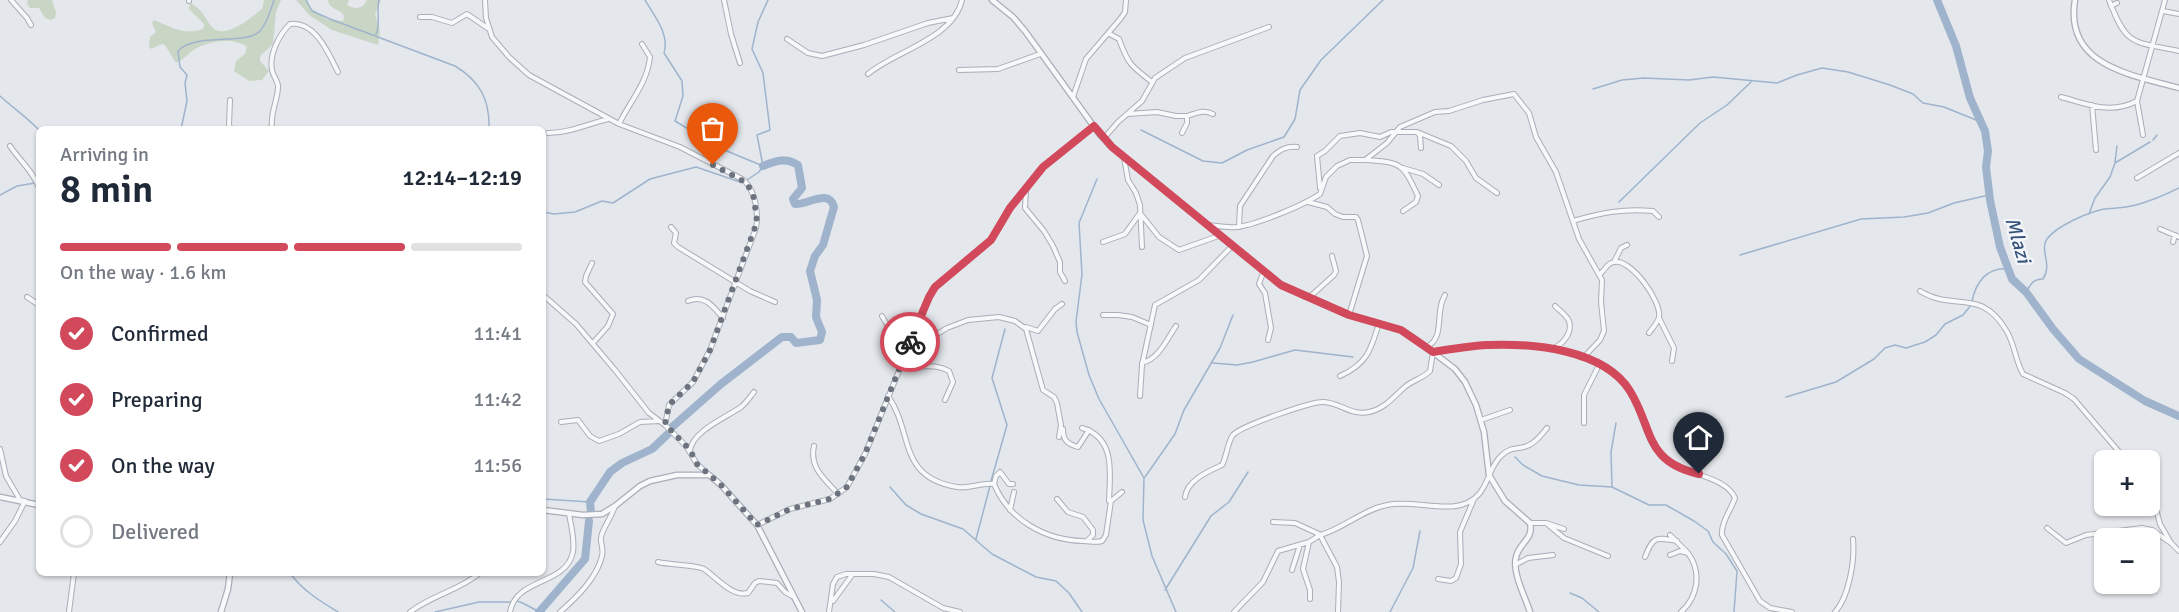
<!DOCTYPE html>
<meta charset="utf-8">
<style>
:root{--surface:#fff;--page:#f6f6f7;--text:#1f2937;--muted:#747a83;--line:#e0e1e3;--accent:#d1495b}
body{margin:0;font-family:Signika,sans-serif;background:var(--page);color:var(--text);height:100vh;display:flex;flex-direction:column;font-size:22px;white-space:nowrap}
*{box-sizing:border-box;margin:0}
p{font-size:20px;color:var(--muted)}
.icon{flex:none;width:33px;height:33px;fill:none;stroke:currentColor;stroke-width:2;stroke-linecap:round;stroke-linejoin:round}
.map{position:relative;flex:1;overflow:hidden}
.drawer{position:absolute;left:36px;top:126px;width:510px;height:450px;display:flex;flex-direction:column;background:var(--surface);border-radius:9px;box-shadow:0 2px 4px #0004}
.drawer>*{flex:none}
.controls{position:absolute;left:2094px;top:450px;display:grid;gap:12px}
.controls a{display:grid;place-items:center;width:66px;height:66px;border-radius:9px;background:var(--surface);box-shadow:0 2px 4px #0004;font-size:30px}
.pin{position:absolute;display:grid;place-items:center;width:51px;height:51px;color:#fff;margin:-62px -26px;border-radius:50% 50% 50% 0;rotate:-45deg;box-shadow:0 0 6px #0007}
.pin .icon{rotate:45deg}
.courier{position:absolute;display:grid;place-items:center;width:60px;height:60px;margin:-30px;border:4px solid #d1495b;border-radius:50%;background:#fff;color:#222;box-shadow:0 2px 8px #0007}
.overview em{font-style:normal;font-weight:600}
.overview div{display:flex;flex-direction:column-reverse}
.overview{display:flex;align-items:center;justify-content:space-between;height:102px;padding:0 24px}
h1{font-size:39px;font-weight:600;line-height:45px}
.bar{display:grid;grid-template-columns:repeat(4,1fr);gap:9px 6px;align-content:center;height:72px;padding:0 24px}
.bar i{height:8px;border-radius:4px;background:var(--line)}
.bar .current{background:var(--accent)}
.bar p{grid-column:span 4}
ol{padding:0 24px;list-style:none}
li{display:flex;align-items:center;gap:18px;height:66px}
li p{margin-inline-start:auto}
li .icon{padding:6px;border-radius:50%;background:var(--accent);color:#fff;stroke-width:4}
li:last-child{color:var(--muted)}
li i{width:33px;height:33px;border:3px solid var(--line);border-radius:50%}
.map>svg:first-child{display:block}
.green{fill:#c9d6c5}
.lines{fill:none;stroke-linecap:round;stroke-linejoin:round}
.stream{stroke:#9fb4cc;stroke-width:1.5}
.river{stroke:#9fb4cc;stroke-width:8}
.minor-casing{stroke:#a9aeb7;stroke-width:6}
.tertiary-casing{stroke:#a9aeb7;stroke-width:7}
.minor{stroke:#f7f8fa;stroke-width:4}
.tertiary{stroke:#f7f8fa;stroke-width:4.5}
.done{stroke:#6c737f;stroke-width:6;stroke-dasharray:0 10.8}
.route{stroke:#d1495b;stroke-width:8}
.labels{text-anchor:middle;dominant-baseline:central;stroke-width:4.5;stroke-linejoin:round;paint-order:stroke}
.water-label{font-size:20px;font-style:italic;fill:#34527a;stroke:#f4f6f9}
</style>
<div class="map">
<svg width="2179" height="612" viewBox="0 0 2179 612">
<rect width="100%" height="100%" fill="#e4e7ec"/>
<path class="green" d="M28,0H52L56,12L55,18L51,20L45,18L39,8H30L27,4Z
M264,0H281L276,12L273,44L260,56V61L269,71L262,80L249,81L234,71L236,61L245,54L247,47C234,37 209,41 195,49C188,53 184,60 176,63L165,45L162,44L151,49L149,46L150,37L156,32L152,23L154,20C171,27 187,37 204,28V24L189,9L190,3C204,10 204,18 212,27C225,41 252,17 262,9Z
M296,0H307L308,6L326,19L343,21L344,16C340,8 329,10 328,0H349L347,5C355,10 363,9 367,0H381L375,14L380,31L378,45L332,30L309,15Z"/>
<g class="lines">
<path class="stream" d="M306,0L312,11L330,19L455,66C480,81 490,100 489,129
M645,0C654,16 670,34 664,53L682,81L683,96L675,121L722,149L763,166
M376,34C381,24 376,11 379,0
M1593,89L1622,80L1644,78L1689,80L1713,77L1777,83L1797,75L1822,68L1848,72L1890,85L1913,94L1923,103L1944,107L1981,122
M0,96C13,108 27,117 39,130
M181,129L187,101L185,83L187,75L180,67L178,51C195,32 246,46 260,31C267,24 271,9 274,0
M1141,130L1203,161L1222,163L1247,150L1284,137L1295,119L1300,90L1321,60L1383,0
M2153,140L2157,135
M2115,162L2117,146
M1097,179L1079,223L1082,274L1076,322L1077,332L1089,375L1099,399L1144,478L1143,520L1152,556L1176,612
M747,180L759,172L763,166L757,135L770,130L763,73L752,49L758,22L768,0
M0,195L17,186L35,183
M1619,202L1700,123L1727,105L1751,82
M543,212L554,214L575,212L602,201L613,203L650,179L696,167L740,182
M2089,214L2095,198L2110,177L2115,163L2150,142
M1740,255L1861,219L1904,217L1928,213L1954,203L1989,195
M2026,292C2031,284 2033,279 2043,279C2053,264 2039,250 2047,239C2056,226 2089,212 2104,209C2115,208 2125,208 2136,205C2151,201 2165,195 2179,188
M1972,301C1976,282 1987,267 2008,269
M1213,363L1237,365L1253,362L1295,350L1353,357
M1786,397L1836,382L1874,359L1885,348L1895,345L1906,348L1925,342L1936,335L1945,324L1963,315L1972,304
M1515,457L1523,465L1542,476L1579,485L1612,487L1649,505H1666L1694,521L1708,531L1713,542L1726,554L1737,571L1734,612
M1145,477L1175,434L1184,410L1220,348L1233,315
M991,481L1007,425L992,378L1005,329
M890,487L906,505L921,514L963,529L992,554L1036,577L1056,581L1069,593L1082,612
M1612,487L1611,452L1616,423
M543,499L590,502
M976,539L990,486
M290,573C302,590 320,601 338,612
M1165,590L1211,516L1229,502L1248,472
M1570,593L1582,598L1599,612
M881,600L895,612
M515,601C523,601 531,609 539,611
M435,612L479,602H510
M1390,612L1413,568L1420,531"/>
<path class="river" d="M1937,0L1956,46L1970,98L1985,131L1988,151L1986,167L1990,200L2000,247L2012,279L2026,292L2053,329L2079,359L2145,401L2179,416
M671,428L721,384L782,337H791L796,343L820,340L822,332L816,317L817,300L810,271L815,256L823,245L834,207C829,188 808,205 795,204L793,199L802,188L798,165C786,157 776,161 763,166
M591,512L590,502L610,472L622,463L652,449L669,433
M539,612L585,559L589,521"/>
<defs>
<path id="minor" d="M11,0L27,18L31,25
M189,0V1
M485,0L486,18L492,37L509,57L529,75L619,124L680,147L742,179C755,188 759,213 756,228L710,350L693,382L669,405L665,425
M724,0L731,34L740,63
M2109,0C2127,47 2132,41 2179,51
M2111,6L2117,3
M2163,11L2179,14
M420,17H432L452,23L467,14L489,29
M1108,33L1119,39C1128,64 1131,66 1152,82
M787,39L808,53L822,56L864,45L928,23L953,18
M959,70L998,69L1040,54
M868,74C895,51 953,39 962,0
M1073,97L1086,59L1121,18L1125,12L1126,0
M2061,97C2088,104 2110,115 2137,101
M230,100L229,125L231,129
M2092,105L2096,150
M1128,114L1157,112L1176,116H1187V123L1182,133
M1187,116C1197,113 1204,109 1213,114
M619,124C630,101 647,84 650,57L642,44
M272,129C270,112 277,103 278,88C279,81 273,77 272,70C269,54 279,35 290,24C315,20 329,54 338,72
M1417,132L1451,146L1466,161L1476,178L1497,193
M548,133C569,133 588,124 608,119
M2143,135L2137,101L2165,0
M1104,138L1118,122L1142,101L1155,78L1185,58L1269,27
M10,146C20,161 33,171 39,188
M1124,158L1128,180L1136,193L1140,205L1142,247
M1366,160C1402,162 1403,164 1418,196L1416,202L1403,211
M1403,168L1423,174L1439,185
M2137,178L2179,153
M1320,188L1317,156L1325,151L1340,136L1360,133L1380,137L1391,132H1417L1420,136L1421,148
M1026,189L1025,208L1044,231L1053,246L1060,262V272L1065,281
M1308,202L1327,207L1335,214L1343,217H1356L1358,220L1367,256L1349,315
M1573,221C1600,213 1624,208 1653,211L1659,217
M1208,225C1217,226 1227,228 1236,227C1254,226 1304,205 1320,194L1326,177L1337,166L1350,160H1365L1369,157L1387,143L1400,127L1435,112L1449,111L1483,100L1514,94L1529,113L1536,137L1556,172L1579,239L1602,280L1601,302L1604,331L1600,340L1584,357
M671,227L676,233L674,243L678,247L750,291L775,302
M1239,227L1240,206L1273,156C1281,149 1287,146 1297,147
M2160,229L2179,237
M1103,242L1125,234L1140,213L1159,237L1179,250L1221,235
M2173,242L2175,235
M1614,262L1621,248L1627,245
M592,263L586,276L585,282L613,314L608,326L593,343
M1263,273L1259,284L1265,293L1271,328L1268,340
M1600,274C1605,270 1607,263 1614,262C1631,258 1662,302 1659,317C1658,322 1652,329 1649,333
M1920,291C1954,312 1980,287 2006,330C2015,344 2015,360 2023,374L2065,393L2074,399L2126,460
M543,295L576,324L615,370L649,413L665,425L686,446L697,464L708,474
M27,297L39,305
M1305,297L1312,295L1334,275L1336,271L1332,256
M688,301C704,294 713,306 723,318
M1103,315H1118L1132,317L1151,325
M882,316L889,328L906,318L919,321
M1659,318L1674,348L1672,361
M1026,327L1038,331L1055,309L1062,304
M1427,347C1446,336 1434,313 1445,295
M908,348L918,346L947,328L968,320L999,317L1015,321L1026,329L1043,390L1054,397L1057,403L1061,425L1059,437
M1551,349C1561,346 1573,334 1569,321C1567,316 1559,310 1555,306
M1142,363C1159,359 1167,339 1176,326
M901,365C918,369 933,362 949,371L953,382L945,400
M1340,376C1367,364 1371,350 1379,323
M888,396C914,433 897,477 957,487C970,489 982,482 994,484C1009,520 1045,540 1083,541C1090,541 1095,543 1102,541L1106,535L1111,501L1122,492
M1140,396L1142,365L1155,305L1199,280L1232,246
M1481,420L1510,410
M561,422L578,420L590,436L599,441L619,434L640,422L659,421
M1584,423V395L1600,363
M1082,428C1116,438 1110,473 1109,501
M1063,429C1063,441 1068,444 1078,447L1089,430
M814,446C809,468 825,479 838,494
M0,449L6,476L20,500L25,501L15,521L0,542
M690,451C692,431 727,417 741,407C746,403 750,397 754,392
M994,484L996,476L1000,472L1009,484H1013
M2150,487L2160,524L2171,543L2179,551
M1185,497C1187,480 1209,471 1222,465C1227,456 1227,443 1233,435C1241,426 1312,401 1324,402C1340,403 1352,416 1369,412C1385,409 1394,396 1406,386C1414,380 1423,378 1430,371L1433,352C1451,349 1469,346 1487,345C1532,342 1603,349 1629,390C1643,411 1645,443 1665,459C1683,475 1725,475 1735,498C1731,510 1721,522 1722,535L1760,601L1770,608L1792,612
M1057,499L1068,512L1083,517L1093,530V535L1088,540
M1010,510L1014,492
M1273,522L1295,523L1319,534
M1530,523H1546L1564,529
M1546,523L1564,538L1608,556
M757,525L790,509L830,499L847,487L865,454L932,290L991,239L1009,208L1043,167L1094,126
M2047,528L2066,543L2086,535L2142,528L2152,530L2171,543
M1670,535L1687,552
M1309,542L1303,569L1310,590V599
M1670,555L1680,551L1688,553C1702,572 1698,597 1681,612
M1645,557C1653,536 1656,537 1677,541
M658,562C670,565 697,565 704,569C717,578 732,597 748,593L755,583L759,581L777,583L785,592L792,596
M1515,565L1528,558L1553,555
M1292,570L1300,545
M1438,579L1451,581L1456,578L1461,564L1460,532L1474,499
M833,601L852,575
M69,612L74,573
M410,612C432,595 458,591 480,573
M510,612C516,577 566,586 573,552C575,539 571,526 569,514
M560,612C576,598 597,578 602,556C604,549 600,543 601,537C602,530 612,516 615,506
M829,612L833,584L837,577L846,574H874L889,577L943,608L960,612
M1234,612L1263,582L1278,551L1309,542L1320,535
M1338,612L1339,582L1337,567L1320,535C1343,529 1362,510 1387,505C1416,498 1458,519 1479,494C1489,483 1490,465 1502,455C1512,446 1517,450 1527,446C1536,443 1542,434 1547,428
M1835,612C1849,597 1855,560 1853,539"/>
<path id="tertiary" d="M992,0L1013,17L1025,31L1100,135L1112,147L1281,285L1349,315L1401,330L1418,341L1455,369L1465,382L1476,405L1484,432L1489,475L1505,501L1530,523C1534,539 1519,543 1516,557C1512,573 1525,596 1530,612
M2075,0C2064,66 2132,75 2179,88
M0,497L39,505
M543,510L583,515L602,514L615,506L640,486L650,481L677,475H709L721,485L757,525L802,612
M221,612L228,589L230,573"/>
</defs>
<use href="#minor" class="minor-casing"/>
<use href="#tertiary" class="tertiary-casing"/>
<use href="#minor" class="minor"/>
<use href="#tertiary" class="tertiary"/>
</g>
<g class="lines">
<path class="done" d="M713,165L747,183L754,198L757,222L710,350L693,382L669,405L665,424L690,450L697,464L721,485L757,525L790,509L830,499L847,487L865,454L910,342"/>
<path class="route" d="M910,342L929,297L935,287L991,240L1010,208L1043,167L1094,126L1112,147L1281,285L1349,315L1401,330L1433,352C1451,349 1469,346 1487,345C1532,343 1604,349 1630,391C1654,430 1644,461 1699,474"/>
</g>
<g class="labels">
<g class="water-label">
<text transform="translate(2018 240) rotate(74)">Mlazi</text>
</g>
</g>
</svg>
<div class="controls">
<a>+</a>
<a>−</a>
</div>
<div class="pin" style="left:713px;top:165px;background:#ea580c"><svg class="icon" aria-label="bag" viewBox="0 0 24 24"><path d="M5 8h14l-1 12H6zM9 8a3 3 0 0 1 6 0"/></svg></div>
<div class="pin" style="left:1699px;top:474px;background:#1f2937"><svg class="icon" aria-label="home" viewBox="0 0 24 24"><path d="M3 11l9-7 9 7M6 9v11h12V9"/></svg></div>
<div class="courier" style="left:910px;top:342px"><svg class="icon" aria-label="bike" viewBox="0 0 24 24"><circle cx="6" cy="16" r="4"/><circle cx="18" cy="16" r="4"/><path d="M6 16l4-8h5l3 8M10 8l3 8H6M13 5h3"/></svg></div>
<section class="drawer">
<div class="overview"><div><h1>8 min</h1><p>Arriving in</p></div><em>12:14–12:19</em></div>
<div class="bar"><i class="current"></i><i class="current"></i><i class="current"></i><i></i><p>On the way · 1.6 km</p></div>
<ol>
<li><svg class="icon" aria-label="check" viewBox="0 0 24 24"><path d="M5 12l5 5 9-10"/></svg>Confirmed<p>11:41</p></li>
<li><svg class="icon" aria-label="check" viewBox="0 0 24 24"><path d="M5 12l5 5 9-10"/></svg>Preparing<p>11:42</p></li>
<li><svg class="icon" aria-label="check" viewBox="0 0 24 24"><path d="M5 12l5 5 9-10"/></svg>On the way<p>11:56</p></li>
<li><i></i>Delivered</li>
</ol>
</section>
</div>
